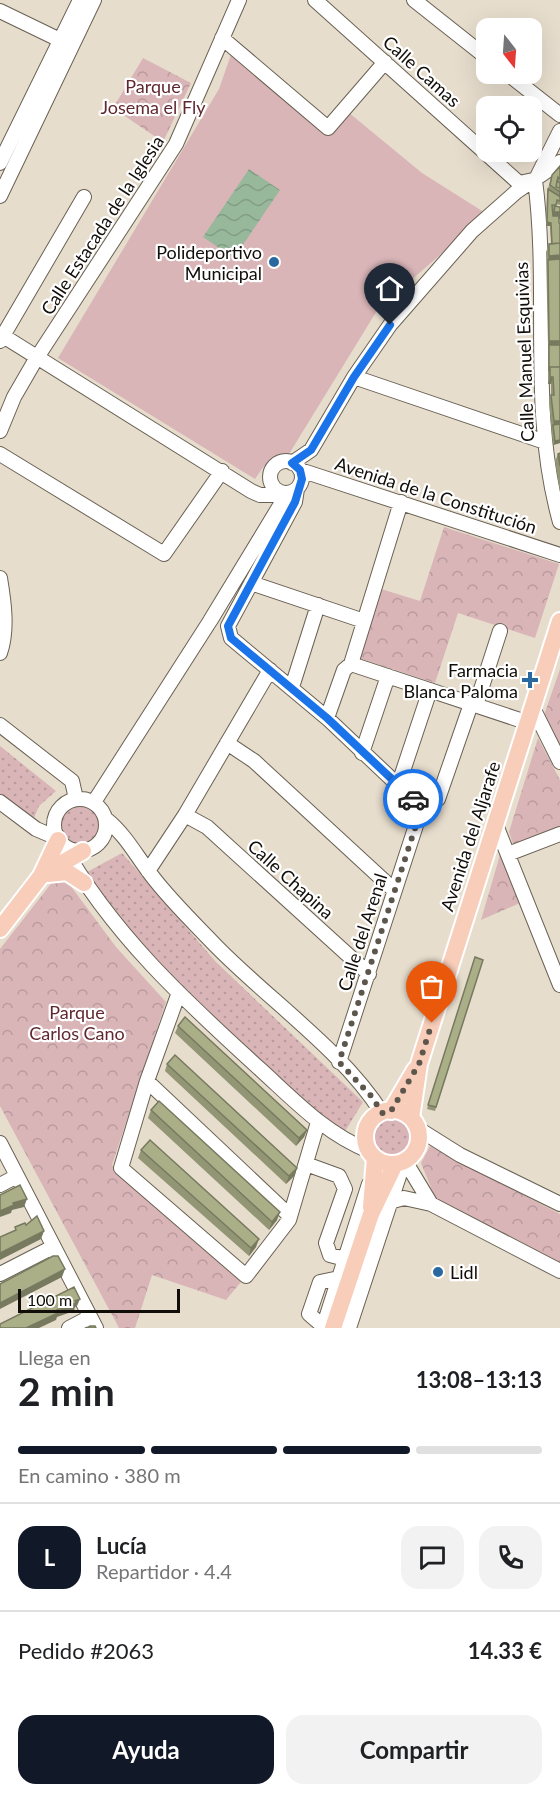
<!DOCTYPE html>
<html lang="es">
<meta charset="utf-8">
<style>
:root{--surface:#fff;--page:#f2f2f2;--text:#202124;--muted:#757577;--line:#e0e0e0;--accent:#111827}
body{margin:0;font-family:Lato,sans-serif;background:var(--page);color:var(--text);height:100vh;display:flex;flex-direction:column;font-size:22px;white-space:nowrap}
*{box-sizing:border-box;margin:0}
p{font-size:20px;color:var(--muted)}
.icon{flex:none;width:33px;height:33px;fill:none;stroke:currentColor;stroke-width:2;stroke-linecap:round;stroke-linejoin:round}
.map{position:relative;height:1328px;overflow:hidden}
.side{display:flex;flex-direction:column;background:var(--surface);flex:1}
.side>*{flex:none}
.needle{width:39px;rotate:163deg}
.controls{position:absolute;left:476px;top:18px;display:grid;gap:12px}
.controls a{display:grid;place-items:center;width:66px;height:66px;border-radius:12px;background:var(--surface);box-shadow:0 6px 24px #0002;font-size:30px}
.scale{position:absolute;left:18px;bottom:15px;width:162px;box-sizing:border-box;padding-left:6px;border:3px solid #110d08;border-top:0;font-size:16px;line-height:21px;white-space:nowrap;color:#110d08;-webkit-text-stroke:4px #fff;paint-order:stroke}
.pin{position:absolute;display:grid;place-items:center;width:51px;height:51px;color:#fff;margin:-62px -26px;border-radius:50% 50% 50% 0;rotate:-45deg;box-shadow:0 0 6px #0007}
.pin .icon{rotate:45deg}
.courier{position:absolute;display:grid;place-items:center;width:60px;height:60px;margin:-30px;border:4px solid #1a73e8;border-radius:50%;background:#fff;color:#222;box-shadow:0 2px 8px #0007}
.summary em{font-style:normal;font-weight:700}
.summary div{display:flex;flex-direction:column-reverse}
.summary{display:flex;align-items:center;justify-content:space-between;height:102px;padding:0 18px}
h1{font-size:39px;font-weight:700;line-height:45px}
.bar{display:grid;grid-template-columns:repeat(4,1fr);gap:9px 6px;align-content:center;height:72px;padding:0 18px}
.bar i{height:8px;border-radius:4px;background:var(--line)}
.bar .active{background:var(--accent)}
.bar p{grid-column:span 4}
.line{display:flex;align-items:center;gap:15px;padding:0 18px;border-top:2px solid var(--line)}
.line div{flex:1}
.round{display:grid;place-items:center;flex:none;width:63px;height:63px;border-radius:18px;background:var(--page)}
.cta{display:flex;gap:12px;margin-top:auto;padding:12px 18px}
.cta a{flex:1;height:69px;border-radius:18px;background:var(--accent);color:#fff;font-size:24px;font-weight:700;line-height:69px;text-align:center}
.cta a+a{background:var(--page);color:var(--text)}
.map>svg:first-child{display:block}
.grass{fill:url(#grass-dots)}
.forest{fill:url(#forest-crowns)}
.pitch{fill:#d9b5b8}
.water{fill:url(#water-waves)}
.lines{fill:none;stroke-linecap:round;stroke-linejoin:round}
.minor-casing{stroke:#696153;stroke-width:16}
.major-casing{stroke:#fff;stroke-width:20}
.minor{stroke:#fff;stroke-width:14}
.major{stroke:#f8cdb9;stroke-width:16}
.wall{fill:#929675}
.shaded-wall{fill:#777a5f}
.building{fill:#aaaf88;stroke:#777a5f;stroke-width:1.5}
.done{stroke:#5c564d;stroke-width:6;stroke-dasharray:0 10.8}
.route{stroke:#1a73e8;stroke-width:8}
.poi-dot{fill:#2a69a0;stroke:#fff;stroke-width:2}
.labels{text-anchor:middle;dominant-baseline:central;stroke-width:4.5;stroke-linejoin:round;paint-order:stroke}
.street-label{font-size:18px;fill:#110d08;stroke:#fff}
.park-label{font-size:18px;fill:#602730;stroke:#fff}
.poi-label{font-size:18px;fill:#110d08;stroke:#fff;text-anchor:end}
</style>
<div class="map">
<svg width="560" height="1328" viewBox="0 0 560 1328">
<defs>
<pattern id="grass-dots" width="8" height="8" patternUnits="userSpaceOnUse" patternTransform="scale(1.5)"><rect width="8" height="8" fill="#d9b5b8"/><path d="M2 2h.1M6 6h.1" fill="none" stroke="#b99a9d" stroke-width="1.8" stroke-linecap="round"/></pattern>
<pattern id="forest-crowns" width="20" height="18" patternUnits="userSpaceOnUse" patternTransform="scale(1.5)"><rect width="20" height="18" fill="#d9b5b8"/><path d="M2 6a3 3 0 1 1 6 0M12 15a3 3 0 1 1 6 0" fill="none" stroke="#b99a9d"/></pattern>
<pattern id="water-waves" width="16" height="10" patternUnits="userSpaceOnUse" patternTransform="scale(1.5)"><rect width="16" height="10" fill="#98b89b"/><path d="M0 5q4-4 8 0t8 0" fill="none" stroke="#829d84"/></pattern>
</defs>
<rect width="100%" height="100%" fill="#e7ddcd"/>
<path class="grass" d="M0,746L56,791L39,806L34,818L0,794Z
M60 825a20 20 0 1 1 40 0a20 20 0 1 1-40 0Z
M122,853L216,962L363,1102L344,1133C256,1061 145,969 87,872Z
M371 1137a21 21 0 1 1 42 0a21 21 0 1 1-42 0Z"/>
<path class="forest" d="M143,58L191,83L163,142L113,108Z
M444,527L559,564L535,638L458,613L435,683L358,658L381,589L420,601Z
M560,669V750L543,718Z
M538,738L560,780V826L513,844L509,832Z
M500,855L520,903L481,920Z
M57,876L67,881L116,947L166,1002L112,1165L241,1282L226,1300L152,1275L135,1328H119L0,1106V949Z
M430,1146L560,1214V1263L436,1200L421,1163Z"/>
<path class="pitch" d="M235,43L327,121L348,112L422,173L487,214L378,309L289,454L264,466L255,479L58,358L219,89Z"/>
<path class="water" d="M249,169L280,190L234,258L203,237Z"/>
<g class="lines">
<defs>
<path id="minor" d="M315,0L519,183L533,180
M414,0L486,57
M0,11L62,41
M222,38L328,128L385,62
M508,74L560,115
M0,163L80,0
M538,175L560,131
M535,180C550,294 528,408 560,522
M0,196L94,0
M0,334L251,491L260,495H273
M0,341L84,197
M354,377L545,442
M0,431L14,397L36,359L176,144L239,0
M0,454L164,554L222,471
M270 477a16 16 0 1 1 32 0a16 16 0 1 1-32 0Z
M292,463L311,450L354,377L390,325L472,231L516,192L560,162
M300,470L560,555
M297,489L295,502L228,626L231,638L327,718L418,804L420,813
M0,578C4,602 8,630 0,653
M251,583L364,621
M351,664L526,722
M292,687L318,605
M476,705L500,631
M532,706L560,762
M327,718L344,670L351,664L401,502
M0,725L72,781L76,799
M227,743L254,761L394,890
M362,753L388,676
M398,786L430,690
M54 825a26 26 0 1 1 52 0a26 26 0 1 1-52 0Z
M0,802L36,829L57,838
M94,802L210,621L287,494
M420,813L438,799L471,704
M185,815L207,827L369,974
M106,819C126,835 137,857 152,876C171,901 195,924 217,947C269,1000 343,1051 382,1113
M496,825L560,985
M61,843C111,933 185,1001 261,1070C295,1101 326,1134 369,1151
M508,854L560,834
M148,871L185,815L270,670
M178,995L147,1081L121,1168L246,1276L289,1220L318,1122
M339,1062L420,813
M147,1081L290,1216
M417,1128L460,1155L560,1204
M0,1143L96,1328
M405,1161L431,1204L560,1271
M306,1164L339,1176L345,1189L326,1243L330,1255L345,1259
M0,1185L17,1176
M393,1201L404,1198L431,1204
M0,1274L53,1247
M323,1326L309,1314L320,1282L339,1278
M69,1328L90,1317
M323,1328L369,1184
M349,1328L404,1161"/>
<path id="major" d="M48,874L67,872L84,883
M42,875L83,851
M0,929L41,876L58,840
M365 1137a27 27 0 1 1 54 0a27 27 0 1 1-54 0Z
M391,1111L415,1070
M411,1118L419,1064L560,621
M371,1207L375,1158
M333,1328L371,1214L395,1164"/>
</defs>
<use href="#minor" class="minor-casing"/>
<use href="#major" class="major-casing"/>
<use href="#minor" class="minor"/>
<use href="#major" class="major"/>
</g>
<path class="wall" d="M560,166V205L556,204V206L560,207V219H559L560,345H548L546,252L549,244H551L550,226H546L547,192L552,175Z
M549,345H560V443L553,445L549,402L551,395V384H548V349Z
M560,453V491L555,461L558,454Z
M475,957L483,960L435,1111L427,1109Z
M178,1026L307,1130L304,1137L296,1146L175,1033Z
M167,1064L294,1176L286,1184L165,1071Z
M151,1110L277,1220L269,1230L148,1118Z
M141,1150L256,1247L249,1256L138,1158Z"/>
<path class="shaded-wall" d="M554,212H560V219L551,220Z
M547,222L551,223L550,226H546Z
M560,255V260H548L549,256Z
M549,341H560V345H548Z
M550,377H553L551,384H548Z
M554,421H560V428L553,425Z
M560,440V443L553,445L555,441Z
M307,1130L304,1137L296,1146L299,1138Z
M297,1168L294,1176L286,1184L289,1176Z
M27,1199L24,1207L12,1210L11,1213L0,1217V1211L13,1203Z
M280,1212L277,1220L269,1230L272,1222Z
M44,1231L41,1239L0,1260V1253Z
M259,1239L256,1247L249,1256L251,1248Z
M65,1269L62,1277L0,1309V1303Z
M80,1299L77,1306L75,1307L74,1311L57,1317L56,1320L39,1328H26Z"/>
<path class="building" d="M560,166V179L558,177L556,187L560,188V192L550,185L552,175Z
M557,181L560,183V188L556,187Z
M548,189L559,196L560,193V201L557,200L556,205H552L553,216H559V223L560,224V243L552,244L551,223L547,222Z
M555,206L560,207V212H554Z
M560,243V255L549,256V244Z
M560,259V341H549L548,260Z
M549,345H560V367H550L549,371Z
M550,367H560V421H554L551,395H554L553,377H550Z
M560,424V440L555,441L553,425Z
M560,453V466L558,454Z
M475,957L483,960L436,1107L428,1105Z
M185,1017L307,1130L299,1138L178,1026Z
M175,1055L297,1168L289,1176L167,1064Z
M159,1101L280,1212L272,1222L151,1110Z
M150,1140L259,1239L251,1248L141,1150Z
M20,1185L27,1199L13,1203L14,1205L0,1211V1195Z
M37,1216L44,1231L0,1253V1237L16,1230L15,1227L25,1223L26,1225Z
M53,1256H58L65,1269L0,1303V1284Z
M74,1287L80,1299L75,1301L76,1303L57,1310L58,1313L26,1328H0V1324Z
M90,1326H95L96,1328H87Z"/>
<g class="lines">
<path class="done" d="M413,799L418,804L420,813L339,1062L372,1097L382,1113L391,1111L419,1064L432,1023"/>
<path class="route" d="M390,325L354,377L311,450L292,463L300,470L302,479L295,502L228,626L231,638L327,718L413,799"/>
</g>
<g class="poi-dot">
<circle cx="274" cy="262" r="6"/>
<path d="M527 671h6v6h6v6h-6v6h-6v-6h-6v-6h6z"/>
<circle cx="438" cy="1272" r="6"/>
</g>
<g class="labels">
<g class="street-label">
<text transform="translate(422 71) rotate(42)">Calle Camas</text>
<text transform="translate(102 225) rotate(-57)">Calle Estacada de la Iglesia</text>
<text transform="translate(524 352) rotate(-92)">Calle Manuel Esquivias</text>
<text transform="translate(436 495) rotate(18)">Avenida de la Constitución</text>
<text transform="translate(470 836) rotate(-72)">Avenida del Aljarafe</text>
<text transform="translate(291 879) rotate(42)">Calle Chapina</text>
<text transform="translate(362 932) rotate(-72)">Calle del Arenal</text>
</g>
<g class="park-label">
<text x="153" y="86">Parque<tspan x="153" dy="21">Josema el Fly</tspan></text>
<text x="77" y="1012">Parque<tspan x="77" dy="21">Carlos Cano</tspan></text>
</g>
<g class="poi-label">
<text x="262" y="252">Polideportivo<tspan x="262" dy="21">Municipal</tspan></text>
<text x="518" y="670">Farmacia<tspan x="518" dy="21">Blanca Paloma</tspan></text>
<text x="450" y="1272" text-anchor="start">Lidl</text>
</g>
</g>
</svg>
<div class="controls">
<a><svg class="needle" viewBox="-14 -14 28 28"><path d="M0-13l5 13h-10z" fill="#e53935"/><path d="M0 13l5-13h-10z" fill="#757577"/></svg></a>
<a><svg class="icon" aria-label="locate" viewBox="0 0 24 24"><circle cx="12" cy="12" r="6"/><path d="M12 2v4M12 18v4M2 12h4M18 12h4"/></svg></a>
</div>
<div class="scale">100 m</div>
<div class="pin" style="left:432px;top:1023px;background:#ea580c"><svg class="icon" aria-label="bag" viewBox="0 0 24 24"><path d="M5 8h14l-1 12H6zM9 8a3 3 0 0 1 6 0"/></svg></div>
<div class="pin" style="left:390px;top:325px;background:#1f2937"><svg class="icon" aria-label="home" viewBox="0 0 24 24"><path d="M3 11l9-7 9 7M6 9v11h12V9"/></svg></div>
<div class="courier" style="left:413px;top:799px"><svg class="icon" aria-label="car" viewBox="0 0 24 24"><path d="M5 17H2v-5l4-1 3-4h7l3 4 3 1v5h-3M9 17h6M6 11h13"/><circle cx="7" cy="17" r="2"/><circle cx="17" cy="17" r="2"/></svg></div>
</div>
<section class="side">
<div class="summary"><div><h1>2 min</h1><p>Llega en</p></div><em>13:08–13:13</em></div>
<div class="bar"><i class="active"></i><i class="active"></i><i class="active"></i><i></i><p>En camino · 380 m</p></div>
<div class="line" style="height:108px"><b class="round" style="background:var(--accent);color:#fff">L</b><div><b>Lucía</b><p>Repartidor · 4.4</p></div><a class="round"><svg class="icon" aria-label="chat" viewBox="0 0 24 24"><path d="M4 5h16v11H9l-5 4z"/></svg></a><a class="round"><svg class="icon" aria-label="phone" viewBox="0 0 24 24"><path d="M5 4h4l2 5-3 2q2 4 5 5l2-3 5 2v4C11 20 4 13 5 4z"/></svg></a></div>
<div class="line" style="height:78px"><div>Pedido #2063</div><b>14.33 €</b></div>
<div class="cta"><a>Ayuda</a><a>Compartir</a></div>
</section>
